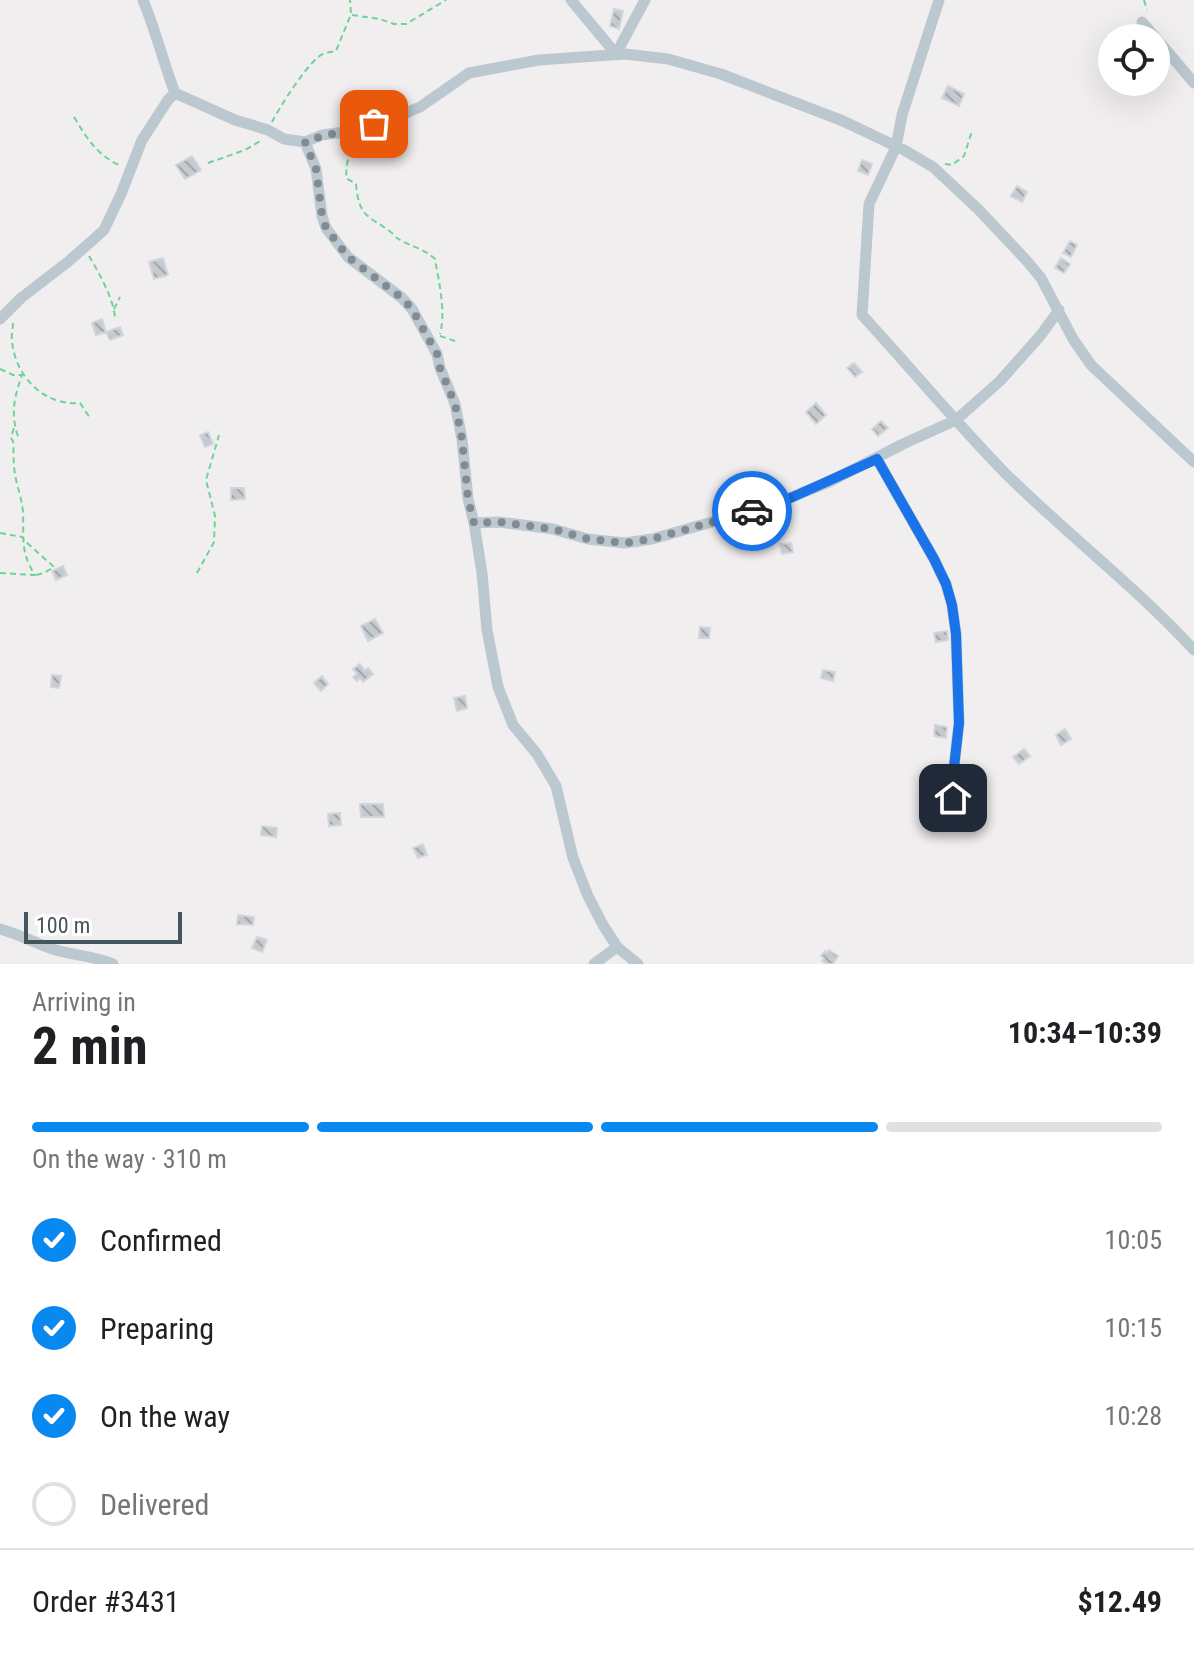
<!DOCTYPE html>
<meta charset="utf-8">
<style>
:root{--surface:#fff;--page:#f6f6f6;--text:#202124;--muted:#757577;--line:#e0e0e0;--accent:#0989f0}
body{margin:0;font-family:"Roboto Condensed",sans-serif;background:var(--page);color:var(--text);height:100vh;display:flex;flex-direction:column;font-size:30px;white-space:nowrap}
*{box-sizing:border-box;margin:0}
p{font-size:26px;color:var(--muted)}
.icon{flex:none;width:44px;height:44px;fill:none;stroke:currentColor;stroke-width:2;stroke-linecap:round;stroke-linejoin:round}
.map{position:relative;height:964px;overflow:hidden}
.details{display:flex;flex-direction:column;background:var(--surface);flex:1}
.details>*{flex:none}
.fabs{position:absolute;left:1098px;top:24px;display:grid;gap:16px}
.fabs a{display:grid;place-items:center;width:72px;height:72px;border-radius:50%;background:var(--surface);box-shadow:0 8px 32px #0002;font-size:40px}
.scale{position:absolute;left:24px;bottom:20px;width:158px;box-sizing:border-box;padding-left:8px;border:4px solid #45555e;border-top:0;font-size:22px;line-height:28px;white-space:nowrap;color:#45555e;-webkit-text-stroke:6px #fff;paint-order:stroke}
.pin{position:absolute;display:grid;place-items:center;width:68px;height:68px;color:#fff;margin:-34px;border-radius:16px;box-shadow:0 4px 12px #0006}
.courier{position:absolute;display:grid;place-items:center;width:80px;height:80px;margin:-40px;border:6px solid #1a73e8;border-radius:50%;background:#fff;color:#222;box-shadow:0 2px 10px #0007}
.summary em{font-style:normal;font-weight:700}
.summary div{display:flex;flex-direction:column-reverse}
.summary{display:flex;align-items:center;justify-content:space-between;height:136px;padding:0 32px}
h1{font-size:52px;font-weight:700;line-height:60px}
.bar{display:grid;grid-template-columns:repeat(4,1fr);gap:12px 8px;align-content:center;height:96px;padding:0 32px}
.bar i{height:10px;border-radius:6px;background:var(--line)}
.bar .selected{background:var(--accent)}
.bar p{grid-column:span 4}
.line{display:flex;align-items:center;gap:20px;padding:0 32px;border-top:2px solid var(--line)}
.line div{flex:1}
ol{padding:0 32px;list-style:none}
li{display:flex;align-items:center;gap:24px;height:88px}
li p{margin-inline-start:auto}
li .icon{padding:8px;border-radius:50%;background:var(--accent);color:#fff;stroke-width:4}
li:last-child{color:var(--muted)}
li i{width:44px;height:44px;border:4px solid var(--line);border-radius:50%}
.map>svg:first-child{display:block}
.building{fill:url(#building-back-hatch);stroke:#d2d5db;stroke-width:2}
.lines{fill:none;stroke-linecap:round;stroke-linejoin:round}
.path{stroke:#6ed495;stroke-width:2;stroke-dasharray:6 4;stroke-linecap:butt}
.minor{stroke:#bbc8cf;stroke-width:11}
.done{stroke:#818b91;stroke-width:8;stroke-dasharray:0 14.4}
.route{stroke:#1a73e8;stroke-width:10}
</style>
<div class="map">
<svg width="1194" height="964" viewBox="0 0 1194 964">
<defs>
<pattern id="building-back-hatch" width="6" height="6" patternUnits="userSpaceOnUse" patternTransform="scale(2)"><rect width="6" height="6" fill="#c5cacf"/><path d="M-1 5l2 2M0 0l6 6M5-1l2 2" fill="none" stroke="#a2a7ab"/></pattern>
</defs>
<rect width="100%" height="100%" fill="#f1eeef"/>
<path class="building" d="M614,9L623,11L619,29L610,26Z
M948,86L964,94L959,106L942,98Z
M192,156L201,170L185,179L176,165Z
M862,160L872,164L868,175L858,171Z
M1017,186L1027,192L1022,202L1011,196Z
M1070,241L1077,245L1071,257L1063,253Z
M163,258L168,275L154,279L149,262Z
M1061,258L1070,264L1064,273L1055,268Z
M102,319L106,332L96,335L92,323Z
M120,327L123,335L110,340L106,332Z
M854,363L862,372L855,377L847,368Z
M816,403L826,415L816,424L806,412Z
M881,421L888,428L878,436L872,429Z
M208,432L213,444L205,447L200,435Z
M231,488H244L245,499L231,500Z
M791,543L793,552L782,554L780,544Z
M63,566L67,575L56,580L52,571Z
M375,619L383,633L368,641L361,626Z
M700,627L710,628L709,638H699Z
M947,631L948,640L936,642L934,633Z
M360,664L365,671L368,668L373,674L363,682L360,678L357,681L353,677L357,674L353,669Z
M823,670L835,672L833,681L821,678Z
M52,675L61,676L59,688L51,687Z
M322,676L328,684L321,691L314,683Z
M465,696L467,708L457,711L454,698Z
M935,725L947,727L946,738L934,736Z
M1065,729L1071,739L1061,745L1056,735Z
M1024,749L1030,756L1019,764L1013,757Z
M360,804H383L384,817H361Z
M340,813L341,825L329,826L328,814Z
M262,826L277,828L276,837L261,835Z
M423,844L427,855L418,858L413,848Z
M238,915L254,917L253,925L237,924Z
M257,937L267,940L262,952L252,948Z
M829,950L838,956L833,964H827L822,961L824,958L821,956L825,951L827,953Z"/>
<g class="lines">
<path class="path" d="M1144,0L1147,10
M352,15L380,19L394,24H406L446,0
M74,117C86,137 97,155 119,165
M272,122C279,108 310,59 323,54C327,52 332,52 336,51L351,14L350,0
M368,139C348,148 347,157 346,178L356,184C359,219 369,215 392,233C398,238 394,237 402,241C413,247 426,250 435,259C439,283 446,311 440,334
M208,163L245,150L262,140
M945,164L952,165L964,156L972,131
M89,256C99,273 115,301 115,320
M114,309L120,297
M13,323C13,329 11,336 12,342C16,377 44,406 80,403L90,418
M440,336L458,342
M0,369L13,375H22C14,397 10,416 19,439
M0,533L22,537L26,542L54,567L44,573L36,575
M0,573L35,575C20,552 24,538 23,512C22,499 17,487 15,474C13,464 14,452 13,441L11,438L15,424
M197,573L214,542L215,516L206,480L219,435"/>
<path class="minor" d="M143,0C156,31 163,62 175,93L235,120L268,130L284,139L305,142L322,135L359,130L408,112L420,107L469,73L539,60L625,54L668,59L721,74L843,121L904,150L933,167L978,209L1026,260L1041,278L1073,339L1091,365L1194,462
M571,0L616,54L645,0
M939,0L902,115L896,147L869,204L862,315C910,367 956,423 1006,474C1067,534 1136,587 1194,650
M1142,22L1156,38
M1156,38L1194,83
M305,142L316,169L322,216L326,228L348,257L402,298L412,309L437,354L440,368L455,404L462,439L468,499L474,523L482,573L487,630L498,687L513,725L537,754L556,786L573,858L588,896L603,925L617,947L638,964
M0,319L21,298L69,261L104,230L121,194L142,140L168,100L175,93
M877,459L934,559L946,584L952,605L956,634L959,723L953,776V820
M474,523L499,522L553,529L588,539L625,543L652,539L769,506L827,483L903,444L956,420L1000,381L1040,336L1059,310
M0,929C19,934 37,944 56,950C76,956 94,956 113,964
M594,964L617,947"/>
</g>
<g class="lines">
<path class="done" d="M374,124C351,132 327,133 305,142L316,169L322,216L326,228L348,257L402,298L412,309L437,354L440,368L455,404L462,439L468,499L474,523L499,522L553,529L588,539L625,543L652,539L752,511"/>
<path class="route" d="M752,511L786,500L877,459L934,559L946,584L952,605L956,634L959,723L953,776V798"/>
</g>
</svg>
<div class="fabs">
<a><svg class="icon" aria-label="locate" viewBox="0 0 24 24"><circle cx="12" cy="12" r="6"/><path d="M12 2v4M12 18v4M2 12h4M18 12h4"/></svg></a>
</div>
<div class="scale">100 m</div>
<div class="pin" style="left:374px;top:124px;background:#ea580c"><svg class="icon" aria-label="bag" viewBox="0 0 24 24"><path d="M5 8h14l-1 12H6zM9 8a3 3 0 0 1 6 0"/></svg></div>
<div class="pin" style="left:953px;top:798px;background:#1f2937"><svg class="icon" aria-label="home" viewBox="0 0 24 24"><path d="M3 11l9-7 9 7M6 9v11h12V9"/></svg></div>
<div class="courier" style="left:752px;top:511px"><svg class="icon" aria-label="car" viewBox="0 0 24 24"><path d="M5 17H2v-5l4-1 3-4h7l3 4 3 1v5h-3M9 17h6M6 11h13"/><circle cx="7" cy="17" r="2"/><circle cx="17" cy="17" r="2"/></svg></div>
</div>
<section class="details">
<div class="summary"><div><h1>2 min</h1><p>Arriving in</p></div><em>10:34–10:39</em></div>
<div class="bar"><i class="selected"></i><i class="selected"></i><i class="selected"></i><i></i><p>On the way · 310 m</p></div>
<ol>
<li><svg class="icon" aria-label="check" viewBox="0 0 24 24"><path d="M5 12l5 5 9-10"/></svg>Confirmed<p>10:05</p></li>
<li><svg class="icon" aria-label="check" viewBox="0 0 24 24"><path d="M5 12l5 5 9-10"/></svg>Preparing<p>10:15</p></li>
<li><svg class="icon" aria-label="check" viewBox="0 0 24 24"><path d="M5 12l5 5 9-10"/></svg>On the way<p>10:28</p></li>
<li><i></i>Delivered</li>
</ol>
<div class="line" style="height:104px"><div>Order #3431</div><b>$12.49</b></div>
</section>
